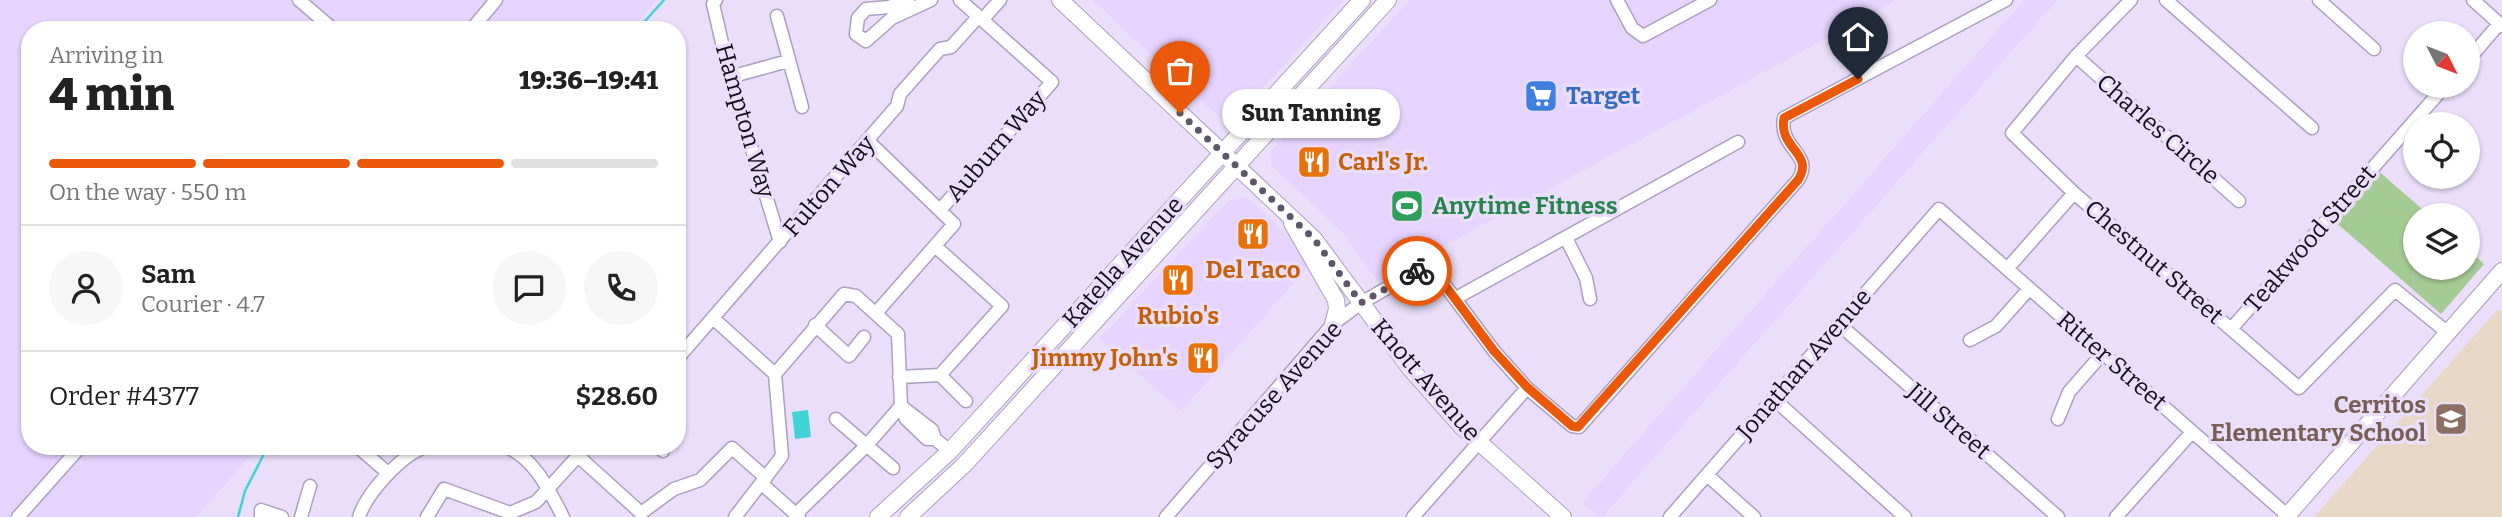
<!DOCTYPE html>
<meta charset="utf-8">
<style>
:root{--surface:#fff;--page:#f6f6f6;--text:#222;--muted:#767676;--line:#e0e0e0;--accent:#ea580c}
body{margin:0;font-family:Bitter,serif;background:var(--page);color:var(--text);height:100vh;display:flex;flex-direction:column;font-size:26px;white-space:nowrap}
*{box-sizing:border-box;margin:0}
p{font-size:23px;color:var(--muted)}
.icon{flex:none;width:38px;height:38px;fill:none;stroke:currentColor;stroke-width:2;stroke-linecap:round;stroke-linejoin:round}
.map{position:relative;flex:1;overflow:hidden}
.details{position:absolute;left:21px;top:21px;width:665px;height:434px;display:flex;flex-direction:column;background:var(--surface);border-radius:28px;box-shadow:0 2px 5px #0004}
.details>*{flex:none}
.needle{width:46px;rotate:132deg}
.controls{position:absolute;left:2403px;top:21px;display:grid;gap:14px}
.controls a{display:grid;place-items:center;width:77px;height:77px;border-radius:50%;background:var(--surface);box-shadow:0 2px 5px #0004;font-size:35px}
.pin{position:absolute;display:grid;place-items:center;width:60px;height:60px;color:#fff;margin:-72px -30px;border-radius:50% 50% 50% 0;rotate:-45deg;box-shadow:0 0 7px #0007}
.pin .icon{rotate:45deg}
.courier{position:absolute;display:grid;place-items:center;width:70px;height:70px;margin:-35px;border:5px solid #ea580c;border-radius:50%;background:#fff;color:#222;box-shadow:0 2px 9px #0007}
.bubble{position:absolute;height:49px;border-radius:24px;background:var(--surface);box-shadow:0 2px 5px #0004;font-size:23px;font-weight:800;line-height:49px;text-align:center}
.summary em{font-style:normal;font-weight:800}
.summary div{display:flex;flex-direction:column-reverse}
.summary{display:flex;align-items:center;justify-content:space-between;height:119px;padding:0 28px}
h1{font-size:46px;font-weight:800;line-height:52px}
.bar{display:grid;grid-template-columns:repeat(4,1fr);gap:10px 7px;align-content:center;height:84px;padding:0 28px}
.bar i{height:9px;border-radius:5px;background:var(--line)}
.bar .active{background:var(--accent)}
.bar p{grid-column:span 4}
.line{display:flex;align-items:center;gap:18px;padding:0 28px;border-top:2px solid var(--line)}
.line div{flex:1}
.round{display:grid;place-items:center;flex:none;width:74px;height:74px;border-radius:37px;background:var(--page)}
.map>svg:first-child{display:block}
.built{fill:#e6d4fe}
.education{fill:#e8d7c6}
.green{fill:#a5cb95}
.water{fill:#41d4d7}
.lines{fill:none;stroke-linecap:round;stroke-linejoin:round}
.stream{stroke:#41d4d7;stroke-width:2.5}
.minor-casing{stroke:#ad9fc0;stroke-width:15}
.major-casing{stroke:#ad9fc0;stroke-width:18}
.minor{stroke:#fff;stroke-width:12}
.major{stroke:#fff;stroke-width:16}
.done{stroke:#5f5769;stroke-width:7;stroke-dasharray:0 12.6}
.route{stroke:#ea580c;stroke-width:9}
.labels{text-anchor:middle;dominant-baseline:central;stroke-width:7;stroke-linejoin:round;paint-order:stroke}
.shop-label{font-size:24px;font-weight:bold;fill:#366cbe;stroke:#eadefa;text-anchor:start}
.street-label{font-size:24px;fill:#140f1b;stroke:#eadefa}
.food-label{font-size:24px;font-weight:bold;fill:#c56008;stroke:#eadefa}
.leisure-label{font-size:24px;font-weight:bold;fill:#27864d;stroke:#eadefa;text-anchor:start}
.education-label{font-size:24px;font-weight:bold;fill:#785e54;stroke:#eadefa;text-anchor:end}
</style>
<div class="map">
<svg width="2502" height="517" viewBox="0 0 2502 517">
<rect width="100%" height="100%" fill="#eadefa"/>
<path class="built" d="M0,0H657L630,30H30V446H259L196,517H0Z
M1092,0H1343L1236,118L1224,122Z
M1409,0H1897L1378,282L1344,235L1271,164V152Z
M2024,0H2057L1602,517L1581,504Z
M1246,197L1290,237L1310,264L1181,411L1099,339L1228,201Z"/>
<path class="education" d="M2497,310L2502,311V517H2314Z"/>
<path class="green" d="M2376,169L2429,215H2415V268H2468V249L2484,264L2441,314L2332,219Z"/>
<path class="water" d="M808,410L811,437L795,439L792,412Z"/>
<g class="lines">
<path class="stream" d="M637,30L664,0
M238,517L245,491L268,446"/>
<defs>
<path id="minor" d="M299,0L334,30
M716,0L713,4L730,77L780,242
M908,0L889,7L866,9L858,18L856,34L866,41L892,18L931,0
M1617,0L1632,28L1643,36L1710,0
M2131,0L2076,56L2012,133L2074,193L2299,388L2395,290L2448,333
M2166,0L2312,128
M2319,0L2374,49
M2473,0L2502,26
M777,16L802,107
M983,19L1000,0
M471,30L496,0
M2076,56L2239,201
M2468,60L2499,24
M730,77L788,61
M867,140L954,224L876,313
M941,209L1052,82L960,0
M1566,238L1586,278L1590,299
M2007,269L2074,193
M1456,298L1738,142
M714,319L775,374
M815,325L849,356L864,337
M1840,325L2058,517
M2231,329L2445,86
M1970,340L1996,326L2029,289
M677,359L897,106L900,94L940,49L951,47L978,17
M940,375L966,401
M899,377L940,375L1002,306L936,247
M1775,400L1905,517
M901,406L932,430L935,439
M836,419L893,468
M2058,419L2069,392L2103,353
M357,446L388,473
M504,446C534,457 549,490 563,517
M657,446L663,451
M578,456L641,513L674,489L700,480L732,448L766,478
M1707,475L1754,517
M762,484L799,517
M796,514L866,446L901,406
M18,517L81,446
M261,517V510L282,517
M301,517L310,486
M359,517C367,492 403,453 428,446
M427,517L444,489L510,513L536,502L587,446
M735,517L782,456L775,374L844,294L856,296L898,334L901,406L906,419L927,439H935L950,451
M1166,517L1333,324L1361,303L1429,264L1494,351L1527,388L1572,426L1579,427L1798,180C1815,154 1778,149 1784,118L2006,0
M1413,517L1527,388
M1670,517L1939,209L2287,515
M2116,517L2192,432"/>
<path id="major" d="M1060,0L1314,239L1409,367L1462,427L1563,517
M1292,223L1336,300L1337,309L1333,324
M878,517L950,451L1362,0
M908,517L964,465L1388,0
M2286,517L2502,271"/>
</defs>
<use href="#minor" class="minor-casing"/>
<use href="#major" class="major-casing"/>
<use href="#minor" class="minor"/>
<use href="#major" class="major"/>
</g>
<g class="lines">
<path class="done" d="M1180,113L1314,239L1361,303L1417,271"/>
<path class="route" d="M1417,271L1429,264L1494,351L1527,387L1572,426L1578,427L1798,180C1815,153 1778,149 1784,118L1858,79"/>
</g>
<defs>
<symbol id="supermarket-square" viewBox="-11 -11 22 22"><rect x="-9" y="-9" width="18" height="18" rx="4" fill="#3f7fe0" stroke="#eadefa"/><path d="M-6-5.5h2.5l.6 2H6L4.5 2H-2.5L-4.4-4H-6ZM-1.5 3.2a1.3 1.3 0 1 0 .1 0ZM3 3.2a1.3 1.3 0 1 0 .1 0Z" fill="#fff"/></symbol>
<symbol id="restaurant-square" viewBox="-11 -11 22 22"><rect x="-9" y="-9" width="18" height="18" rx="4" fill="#e8710a" stroke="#eadefa"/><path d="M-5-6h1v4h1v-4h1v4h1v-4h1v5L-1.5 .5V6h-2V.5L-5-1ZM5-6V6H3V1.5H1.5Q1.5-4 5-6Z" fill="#fff"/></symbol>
<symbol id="stadium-square" viewBox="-11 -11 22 22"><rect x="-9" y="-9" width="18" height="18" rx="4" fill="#2e9e5b" stroke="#eadefa"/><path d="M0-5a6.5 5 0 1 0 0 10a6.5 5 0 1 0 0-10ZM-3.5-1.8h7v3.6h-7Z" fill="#fff"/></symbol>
<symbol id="school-square" viewBox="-11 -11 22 22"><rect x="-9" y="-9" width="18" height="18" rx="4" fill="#8d6e63" stroke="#eadefa"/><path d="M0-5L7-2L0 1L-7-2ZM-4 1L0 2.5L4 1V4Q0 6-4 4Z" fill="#fff"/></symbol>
</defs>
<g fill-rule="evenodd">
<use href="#supermarket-square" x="1522" y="77" width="38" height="38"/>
<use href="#restaurant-square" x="1295" y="143" width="38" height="38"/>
<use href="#stadium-square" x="1388" y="187" width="38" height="38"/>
<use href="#restaurant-square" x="1234" y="215" width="38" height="38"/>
<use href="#restaurant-square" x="1159" y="261" width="38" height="38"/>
<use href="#restaurant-square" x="1184" y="339" width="38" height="38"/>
<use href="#school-square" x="2432" y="400" width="38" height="38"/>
</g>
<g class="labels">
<g class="shop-label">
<text x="1566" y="96">Target</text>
</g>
<g class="street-label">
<text transform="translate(745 121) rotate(74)">Hampton Way</text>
<text transform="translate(2158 129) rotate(41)">Charles Circle</text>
<text transform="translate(996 146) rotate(-49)">Auburn Way</text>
<text transform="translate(829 186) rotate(-49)">Fulton Way</text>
<text transform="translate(2310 239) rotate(-49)">Teakwood Street</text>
<text transform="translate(1123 262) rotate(-48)">Katella Avenue</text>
<text transform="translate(2154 262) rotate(41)">Chestnut Street</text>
<text transform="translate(2112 361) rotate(41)">Ritter Street</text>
<text transform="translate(1804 364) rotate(-49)">Jonathan Avenue</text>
<text transform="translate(1426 380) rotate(49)">Knott Avenue</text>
<text transform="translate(1274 395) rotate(-48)">Syracuse Avenue</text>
<text transform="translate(1949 421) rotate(41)">Jill Street</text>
</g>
<g class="food-label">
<text x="1338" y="162" text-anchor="start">Carl's Jr.</text>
<text x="1253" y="270">Del Taco</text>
<text x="1178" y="316">Rubio's</text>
<text x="1178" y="358" text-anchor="end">Jimmy John's</text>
</g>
<g class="leisure-label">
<text x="1432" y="206">Anytime Fitness</text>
</g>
<g class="education-label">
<text x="2426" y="405">Cerritos<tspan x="2426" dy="28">Elementary School</tspan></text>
</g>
</g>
</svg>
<div class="controls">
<a><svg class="needle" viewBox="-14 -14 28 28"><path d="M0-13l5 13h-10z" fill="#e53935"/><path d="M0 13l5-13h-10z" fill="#767676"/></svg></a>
<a><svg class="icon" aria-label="locate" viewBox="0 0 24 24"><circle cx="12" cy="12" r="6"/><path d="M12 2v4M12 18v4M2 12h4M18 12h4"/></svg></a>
<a><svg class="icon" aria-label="layers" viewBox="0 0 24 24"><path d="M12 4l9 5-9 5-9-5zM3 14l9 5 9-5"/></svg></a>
</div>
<div class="pin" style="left:1180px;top:113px;background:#ea580c"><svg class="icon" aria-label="bag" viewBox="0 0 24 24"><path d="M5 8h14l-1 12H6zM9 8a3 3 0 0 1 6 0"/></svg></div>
<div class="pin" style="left:1858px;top:79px;background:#1f2937"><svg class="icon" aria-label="home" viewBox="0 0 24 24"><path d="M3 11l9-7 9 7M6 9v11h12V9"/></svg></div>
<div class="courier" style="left:1417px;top:271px"><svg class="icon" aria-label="bike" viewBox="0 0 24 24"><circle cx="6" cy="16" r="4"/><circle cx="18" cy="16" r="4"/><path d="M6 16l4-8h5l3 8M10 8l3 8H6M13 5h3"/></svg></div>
<div class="bubble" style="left:1222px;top:89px;width:178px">Sun Tanning</div>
<section class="details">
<div class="summary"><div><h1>4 min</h1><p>Arriving in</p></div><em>19:36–19:41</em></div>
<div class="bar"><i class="active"></i><i class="active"></i><i class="active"></i><i></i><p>On the way · 550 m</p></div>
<div class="line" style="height:126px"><a class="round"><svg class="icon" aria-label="person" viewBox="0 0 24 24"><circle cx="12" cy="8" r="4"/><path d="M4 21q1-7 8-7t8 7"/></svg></a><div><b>Sam</b><p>Courier · 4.7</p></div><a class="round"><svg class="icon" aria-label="chat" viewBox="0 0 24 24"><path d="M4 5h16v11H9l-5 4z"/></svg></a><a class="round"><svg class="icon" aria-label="phone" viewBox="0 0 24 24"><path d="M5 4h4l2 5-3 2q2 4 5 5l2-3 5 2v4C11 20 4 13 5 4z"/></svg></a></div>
<div class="line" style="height:91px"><div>Order #4377</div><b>$28.60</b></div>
</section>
</div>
